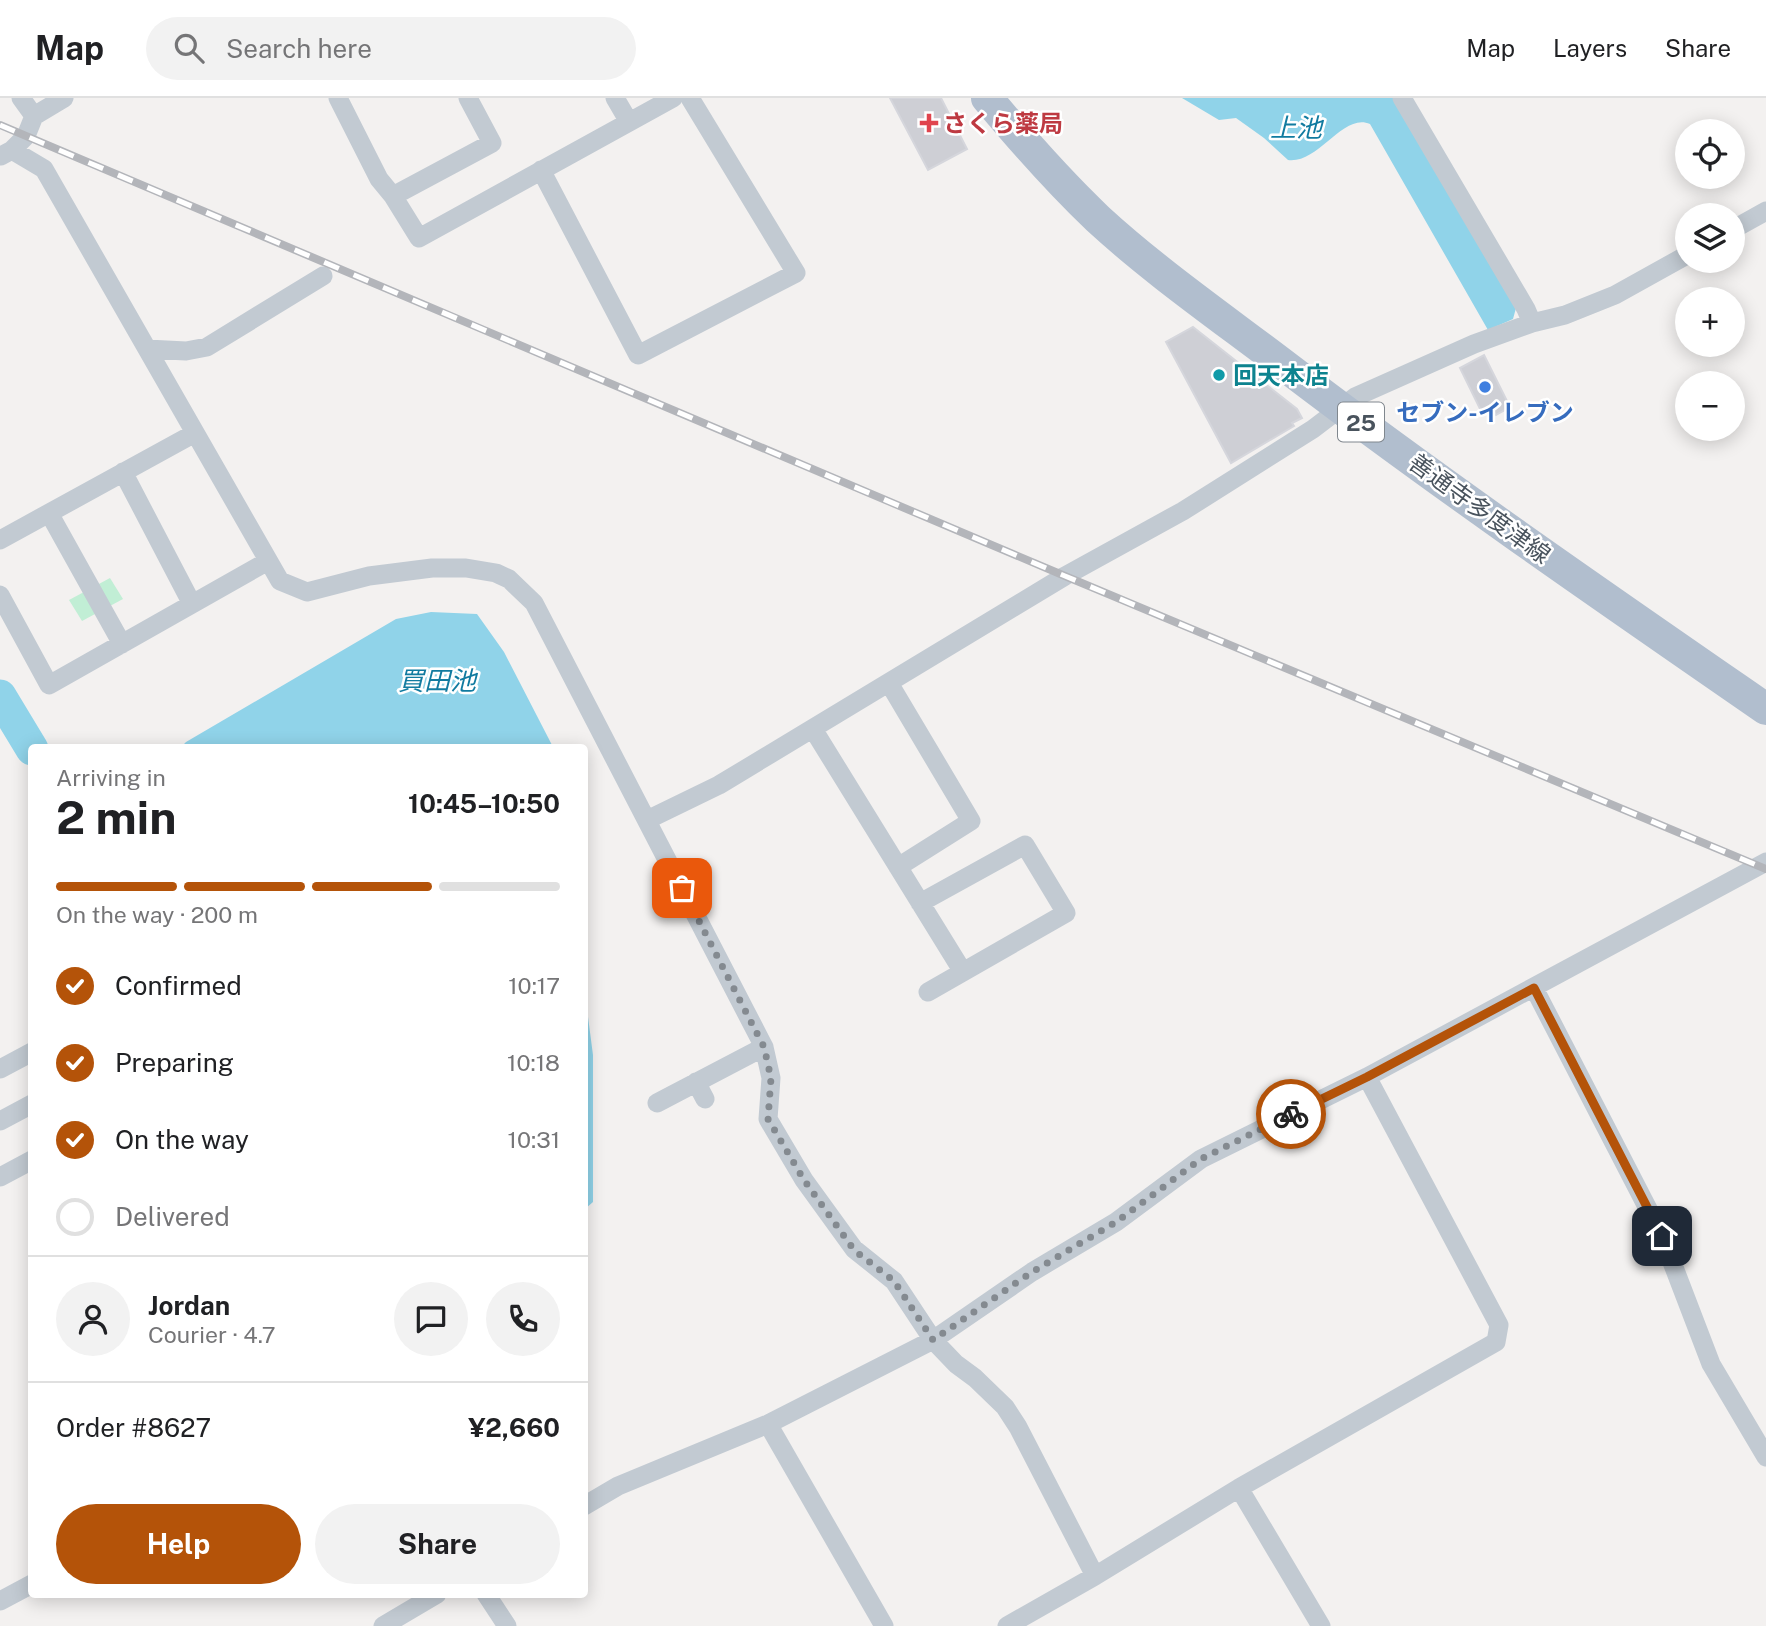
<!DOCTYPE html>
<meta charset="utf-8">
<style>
:root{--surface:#fff;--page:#f2f2f2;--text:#202124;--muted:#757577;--line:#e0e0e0;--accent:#b45309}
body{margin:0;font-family:"Public Sans","Noto Sans JP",sans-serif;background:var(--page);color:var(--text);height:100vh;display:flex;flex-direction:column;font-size:26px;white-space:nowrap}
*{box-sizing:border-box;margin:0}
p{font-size:23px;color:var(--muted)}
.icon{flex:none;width:38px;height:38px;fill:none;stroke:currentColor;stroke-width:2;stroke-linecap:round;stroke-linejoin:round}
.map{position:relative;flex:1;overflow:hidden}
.side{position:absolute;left:28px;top:646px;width:560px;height:854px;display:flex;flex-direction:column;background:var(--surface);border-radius:7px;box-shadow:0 4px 18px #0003}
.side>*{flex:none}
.buttons{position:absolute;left:1675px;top:21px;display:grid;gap:14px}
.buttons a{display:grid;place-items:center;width:70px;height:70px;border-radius:50%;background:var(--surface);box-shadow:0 4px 18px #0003;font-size:35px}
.pin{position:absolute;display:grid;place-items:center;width:60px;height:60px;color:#fff;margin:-30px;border-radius:14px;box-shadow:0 4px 10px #0006}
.courier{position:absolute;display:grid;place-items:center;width:70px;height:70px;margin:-35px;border:5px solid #b45309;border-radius:50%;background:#fff;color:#222;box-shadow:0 2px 9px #0007}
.headline em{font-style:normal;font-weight:700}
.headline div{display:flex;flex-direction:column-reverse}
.headline{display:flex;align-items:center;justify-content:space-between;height:119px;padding:0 28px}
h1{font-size:46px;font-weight:700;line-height:52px}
.bar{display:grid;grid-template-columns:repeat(4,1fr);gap:10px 7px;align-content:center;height:84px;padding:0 28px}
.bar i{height:9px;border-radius:5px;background:var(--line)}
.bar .on{background:var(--accent)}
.bar p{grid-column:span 4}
.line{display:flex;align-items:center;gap:18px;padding:0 28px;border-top:2px solid var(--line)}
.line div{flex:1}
.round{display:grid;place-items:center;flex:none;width:74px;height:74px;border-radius:37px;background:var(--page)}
ol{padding:0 28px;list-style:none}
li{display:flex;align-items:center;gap:21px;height:77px}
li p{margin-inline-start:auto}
li .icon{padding:7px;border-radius:50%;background:var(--accent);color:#fff;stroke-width:4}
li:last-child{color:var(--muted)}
li i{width:38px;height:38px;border:4px solid var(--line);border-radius:50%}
.action{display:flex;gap:14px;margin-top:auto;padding:14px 28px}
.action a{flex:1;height:80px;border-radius:42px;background:var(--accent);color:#fff;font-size:28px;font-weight:700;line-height:80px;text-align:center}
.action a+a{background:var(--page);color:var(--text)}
header{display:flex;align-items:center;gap:42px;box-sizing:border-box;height:98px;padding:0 35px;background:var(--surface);border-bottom:2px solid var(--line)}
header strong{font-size:33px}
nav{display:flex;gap:38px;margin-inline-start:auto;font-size:24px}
.search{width:490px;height:63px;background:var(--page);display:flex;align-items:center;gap:18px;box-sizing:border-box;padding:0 24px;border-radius:38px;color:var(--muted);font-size:26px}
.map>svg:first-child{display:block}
.green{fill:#c1eed5}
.water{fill:#90d3e9}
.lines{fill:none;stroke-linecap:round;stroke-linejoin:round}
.river{stroke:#90d3e9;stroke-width:33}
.building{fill:#cecfd5;stroke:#d5d6dc;stroke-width:2}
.minor{stroke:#c2cad2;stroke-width:19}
.primary{stroke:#b1bece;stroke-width:32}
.rail-casing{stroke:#b3b5ba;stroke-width:8}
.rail{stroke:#fff;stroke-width:5;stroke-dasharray:16;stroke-linecap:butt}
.done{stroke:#848a90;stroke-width:7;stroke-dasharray:0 12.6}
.route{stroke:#b45309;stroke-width:9}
.health-dot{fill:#e0444e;stroke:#fff;stroke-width:2.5}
.culture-dot{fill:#0f9aa8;stroke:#fff;stroke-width:2.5}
.shop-dot{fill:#3f7fe0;stroke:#fff;stroke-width:2.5}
.labels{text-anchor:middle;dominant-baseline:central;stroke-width:5;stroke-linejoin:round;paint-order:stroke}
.shield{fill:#fff;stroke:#80878e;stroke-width:2}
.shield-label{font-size:23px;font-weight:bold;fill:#49535d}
.health-label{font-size:24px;font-weight:bold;fill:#be3a42;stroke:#fff;text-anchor:start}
.culture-label{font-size:24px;font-weight:bold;fill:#0d838f;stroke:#fff;text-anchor:start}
.shop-label{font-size:24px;font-weight:bold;fill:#366cbe;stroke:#fff}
.street-label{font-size:24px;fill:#49535d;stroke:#fff}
.water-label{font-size:26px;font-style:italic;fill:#117ba0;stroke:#fff}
</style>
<header>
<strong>Map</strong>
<div class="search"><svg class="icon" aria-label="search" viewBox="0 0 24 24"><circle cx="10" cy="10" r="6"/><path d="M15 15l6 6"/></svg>Search here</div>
<nav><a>Map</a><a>Layers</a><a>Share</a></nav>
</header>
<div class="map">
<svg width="1766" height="1528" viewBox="0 0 1766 1528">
<rect width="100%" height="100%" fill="#f3f1f0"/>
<path class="green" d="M110,480L123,501L82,523L69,502Z"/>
<path class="water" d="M1182,0H1394L1516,210L1513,221L1488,232L1370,26C1343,14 1319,66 1288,62L1264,40L1236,20L1219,22Z
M431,514L477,516L504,554L553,649H181L186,644L396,521Z
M585,896L593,957V1104L585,1111Z"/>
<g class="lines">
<path class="river" d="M0,598L32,651"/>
</g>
<path class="building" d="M890,0H941L967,51L928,72Z
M1193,229L1297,311L1302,320L1292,325L1294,328L1231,365L1166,244Z
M1484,257L1510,309L1496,317L1493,312L1483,317L1460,270Z"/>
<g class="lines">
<path class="minor" d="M21,0L34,18
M338,0L379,81L393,98
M468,0L492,45L393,98L419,140L673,0
M615,0L629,24
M1402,0L1526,211L1532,225
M12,52L44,71L280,483L307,494L369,478L432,470H466L496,475L509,481L534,505L764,949L771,980L768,1021L804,1082L854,1151L894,1183L933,1242L956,1266L975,1280L1005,1309L1018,1329L1095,1478
M1,58L12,52L26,38L34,18L64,0
M541,72L638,257L796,175L690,0
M1732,132L1766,113
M147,251L186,253L207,249L323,178
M123,374L192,506
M49,415L122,546
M0,442L195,335
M0,497L49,587L268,463
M889,585L971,723L898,769
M813,631L963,874
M647,722L719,687L1065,478L1183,413L1313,331L1355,299L1474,246L1532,225L1565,217L1615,197L1687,157
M920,805L1025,747L1066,815L928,894
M1534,890L1662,1138L1711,1266L1766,1359
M0,971L32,954
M696,984L705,1001
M657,1005L764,949
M0,1023L32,1006
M0,1079L32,1062
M768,1326L884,1528
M1239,1390L1321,1528
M584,1408L618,1388L768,1326L933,1242L1032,1174L1116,1124L1201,1061L1367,979L1766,764
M486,1496L507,1528
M0,1503L32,1486
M383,1528L437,1496
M1007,1528L1095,1478L1239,1390L1496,1244L1499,1227L1367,979"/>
<path class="primary" d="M987,0C1022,42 1058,83 1098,121C1158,176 1228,224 1293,274C1447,391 1607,501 1766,611"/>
<defs>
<path id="rail" d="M0,27L1065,478L1766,771"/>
</defs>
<use href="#rail" class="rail-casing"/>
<use href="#rail" class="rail"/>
</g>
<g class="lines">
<path class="done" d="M682,790L764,949L771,980L768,1021L804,1082L854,1152L894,1183L933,1242L1032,1174L1116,1124L1201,1061L1291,1016"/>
<path class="route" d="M1291,1016L1367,979L1534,890L1662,1138"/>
</g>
<path class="health-dot" d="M925.5 14.5h7v7h7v7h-7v7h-7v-7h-7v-7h7z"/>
<circle class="culture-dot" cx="1219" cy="277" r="7"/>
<circle class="shop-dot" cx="1485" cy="289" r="7"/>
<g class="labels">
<rect class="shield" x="1338" y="304.5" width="46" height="39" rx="5"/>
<g class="shield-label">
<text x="1361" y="324">25</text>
</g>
<g class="health-label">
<text x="943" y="25">さくら薬局</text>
</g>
<g class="culture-label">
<text x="1233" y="277">回天本店</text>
</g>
<g class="shop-label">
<text x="1485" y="314">セブン-イレブン</text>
</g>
<g class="street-label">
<text transform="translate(1480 410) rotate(36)">善通寺多度津線</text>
</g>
<g class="water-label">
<text x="1296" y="29">上池</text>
<text x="437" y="582">買田池</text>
</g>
</g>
</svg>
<div class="buttons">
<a><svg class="icon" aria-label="locate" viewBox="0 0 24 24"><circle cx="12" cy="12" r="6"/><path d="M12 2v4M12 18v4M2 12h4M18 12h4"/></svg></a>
<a><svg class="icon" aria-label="layers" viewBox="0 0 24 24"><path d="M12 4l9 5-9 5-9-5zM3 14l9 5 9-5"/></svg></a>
<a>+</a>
<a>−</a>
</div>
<div class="pin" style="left:682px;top:790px;background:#ea580c"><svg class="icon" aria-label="bag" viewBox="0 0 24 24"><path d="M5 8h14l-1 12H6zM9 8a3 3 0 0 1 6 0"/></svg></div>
<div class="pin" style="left:1662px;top:1138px;background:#1f2937"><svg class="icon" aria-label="home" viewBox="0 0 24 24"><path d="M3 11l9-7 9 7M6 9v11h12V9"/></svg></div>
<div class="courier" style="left:1291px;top:1016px"><svg class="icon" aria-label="bike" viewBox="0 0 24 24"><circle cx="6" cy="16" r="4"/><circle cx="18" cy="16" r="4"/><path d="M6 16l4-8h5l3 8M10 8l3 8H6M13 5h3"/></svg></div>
<section class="side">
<div class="headline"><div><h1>2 min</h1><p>Arriving in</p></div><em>10:45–10:50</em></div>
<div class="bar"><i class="on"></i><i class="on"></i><i class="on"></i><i></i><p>On the way · 200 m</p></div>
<ol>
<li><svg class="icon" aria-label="check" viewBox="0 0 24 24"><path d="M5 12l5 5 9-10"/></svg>Confirmed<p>10:17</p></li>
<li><svg class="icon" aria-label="check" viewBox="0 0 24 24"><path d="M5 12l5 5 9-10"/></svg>Preparing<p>10:18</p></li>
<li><svg class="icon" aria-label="check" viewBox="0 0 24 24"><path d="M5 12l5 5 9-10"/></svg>On the way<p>10:31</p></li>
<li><i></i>Delivered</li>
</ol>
<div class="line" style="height:126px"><a class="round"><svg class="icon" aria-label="person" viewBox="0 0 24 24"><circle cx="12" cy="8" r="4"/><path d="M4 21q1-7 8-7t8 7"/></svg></a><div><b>Jordan</b><p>Courier · 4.7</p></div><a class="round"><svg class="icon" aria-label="chat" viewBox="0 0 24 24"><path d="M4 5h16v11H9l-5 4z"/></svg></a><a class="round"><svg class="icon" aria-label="phone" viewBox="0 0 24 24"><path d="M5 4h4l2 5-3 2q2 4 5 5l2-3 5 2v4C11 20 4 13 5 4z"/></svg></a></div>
<div class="line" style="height:91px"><div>Order #8627</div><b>¥2,660</b></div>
<div class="action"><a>Help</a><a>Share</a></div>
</section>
</div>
